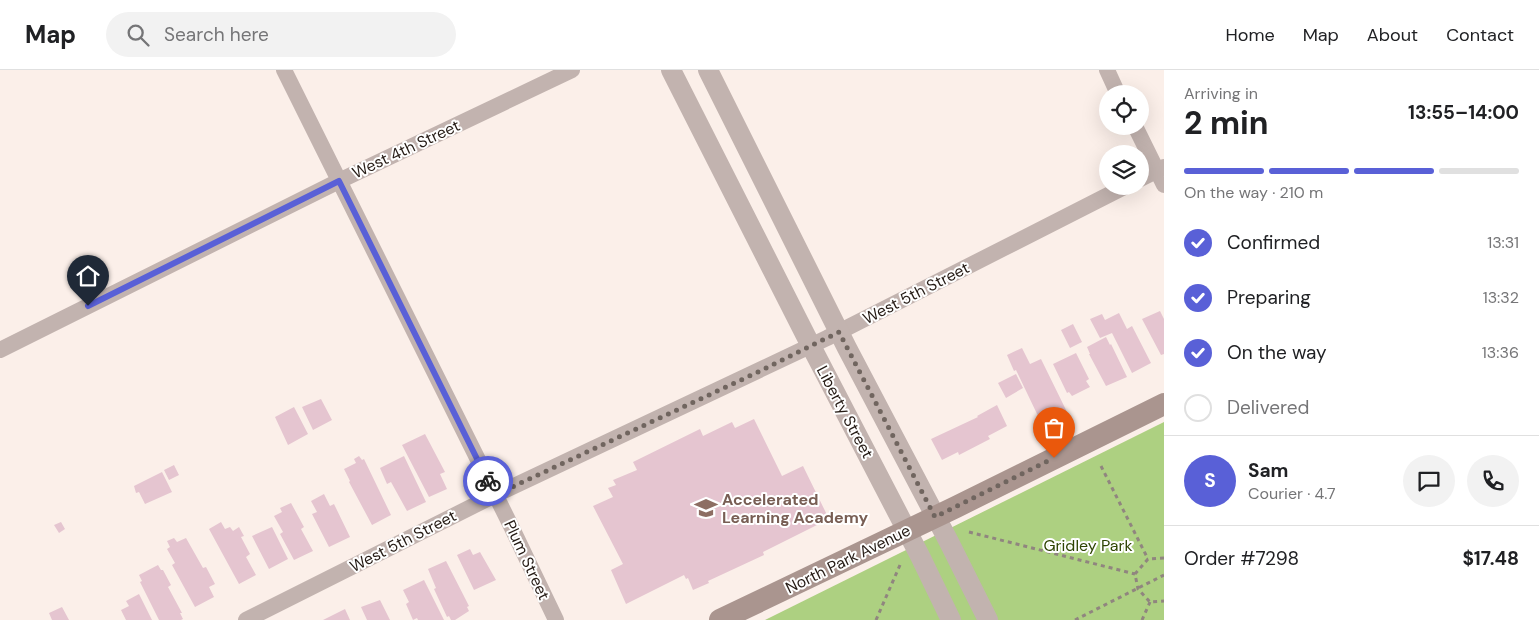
<!DOCTYPE html>
<meta charset="utf-8">
<style>
:root{--surface:#fff;--page:#f2f2f2;--text:#202124;--muted:#757577;--line:#e0e0e0;--accent:#5960d7}
body{margin:0;font-family:"DM Sans",sans-serif;background:var(--page);color:var(--text);height:100vh;display:flex;flex-direction:column;font-size:19px;white-space:nowrap}
*{box-sizing:border-box;margin:0}
p{font-size:16px;color:var(--muted)}
.icon{flex:none;width:28px;height:28px;fill:none;stroke:currentColor;stroke-width:2;stroke-linecap:round;stroke-linejoin:round}
.map{position:relative;flex:1;overflow:hidden}
.panel{display:flex;flex-direction:column;background:var(--surface);width:375px}
.panel>*{flex:none}
.buttons{position:absolute;left:1099px;top:15px;display:grid;gap:10px}
.buttons a{display:grid;place-items:center;width:50px;height:50px;border-radius:50%;background:var(--surface);box-shadow:0 5px 20px #0002;font-size:25px}
.pin{position:absolute;display:grid;place-items:center;width:42px;height:42px;color:#fff;margin:-51px -21px;border-radius:50% 50% 50% 0;rotate:-45deg;box-shadow:0 0 5px #0007}
.pin .icon{rotate:45deg}
.courier{position:absolute;display:grid;place-items:center;width:50px;height:50px;margin:-25px;border:4px solid #5960d7;border-radius:50%;background:#fff;color:#222;box-shadow:0 1px 6px #0007}
.summary em{font-style:normal;font-weight:700}
.summary div{display:flex;flex-direction:column-reverse}
.summary{display:flex;align-items:center;justify-content:space-between;height:85px;padding:0 20px}
h1{font-size:32px;font-weight:700;line-height:38px}
.bar{display:grid;grid-template-columns:repeat(4,1fr);gap:8px 5px;align-content:center;height:60px;padding:0 20px}
.bar i{height:6px;border-radius:4px;background:var(--line)}
.bar .selected{background:var(--accent)}
.bar p{grid-column:span 4}
.line{display:flex;align-items:center;gap:12px;padding:0 20px;border-top:1px solid var(--line)}
.line div{flex:1}
.round{display:grid;place-items:center;flex:none;width:52px;height:52px;border-radius:26px;background:var(--page)}
ol{padding:0 20px;list-style:none}
li{display:flex;align-items:center;gap:15px;height:55px}
li p{margin-inline-start:auto}
li .icon{padding:5px;border-radius:50%;background:var(--accent);color:#fff;stroke-width:4}
li:last-child{color:var(--muted)}
li i{width:28px;height:28px;border:2px solid var(--line);border-radius:50%}
header{display:flex;align-items:center;gap:30px;box-sizing:border-box;height:70px;padding:0 25px;background:var(--surface);border-bottom:1px solid var(--line)}
header strong{font-size:24px}
nav{display:flex;gap:28px;margin-inline-start:auto;font-size:18px}
.search{width:350px;height:45px;background:var(--page);display:flex;align-items:center;gap:12px;box-sizing:border-box;padding:0 18px;border-radius:28px;color:var(--muted);font-size:19px}
main{display:flex;flex:1;min-height:0}
.map>svg:first-child{display:block}
.green{fill:#add081}
.building{fill:#e5c5d0}
.lines{fill:none;stroke-linecap:round;stroke-linejoin:round}
.path{stroke:#90857f;stroke-width:3;stroke-dasharray:4 4;stroke-linecap:butt}
.minor{stroke:#c2b3af;stroke-width:16}
.tertiary{stroke:#c2b3af;stroke-width:20}
.secondary{stroke:#aa958f;stroke-width:22}
.done{stroke:#70655f;stroke-width:5;stroke-dasharray:0 9}
.route{stroke:#5960d7;stroke-width:6}
.labels{text-anchor:middle;dominant-baseline:central;stroke-width:4;stroke-linejoin:round;paint-order:stroke}
.street-label{font-size:16px;fill:#251b15;stroke:#fff}
.education-label{font-size:16px;font-weight:bold;fill:#785e54;stroke:#fff;text-anchor:start}
.park-label{font-size:16px;fill:#2e4402;stroke:#fff}
</style>
<header>
<strong>Map</strong>
<div class="search"><svg class="icon" aria-label="search" viewBox="0 0 24 24"><circle cx="10" cy="10" r="6"/><path d="M15 15l6 6"/></svg>Search here</div>
<nav><a>Home</a><a>Map</a><a>About</a><a>Contact</a></nav>
</header>
<main>
<div class="map">
<svg width="1164" height="550" viewBox="0 0 1164 550">
<rect width="100%" height="100%" fill="#fbefe9"/>
<path class="green" d="M1164,352V550H765Z"/>
<path class="building" d="M1160,241L1164,249V284L1161,285L1142,249Z
M1119,243L1127,259L1132,256L1151,293L1132,303L1112,263L1100,268L1090,249L1102,244L1105,250Z
M1073,254L1082,272L1070,278L1061,260Z
M1106,267L1110,275L1111,274L1127,307L1106,316L1089,284H1090L1087,277Z
M1022,278L1030,294L1041,289L1067,342L1054,348L1050,340L1038,346L1016,300L1014,301L1007,285Z
M1076,283L1089,309L1086,311L1090,317L1072,326L1069,322L1067,323L1053,294Z
M1016,304L1023,318L1006,328L998,313Z
M321,329L332,350L313,360L302,337Z
M997,335L1007,356L988,366L990,369L959,385L958,382L942,390L931,369L978,347L977,346Z
M294,337L308,364L288,375L275,347Z
M754,349L782,406L803,396L829,449L763,482L764,485L708,511L709,513L693,520L688,508L686,509L684,505L626,534L611,500L623,494L593,436L613,427L608,418L616,415L613,410L637,400L633,392L700,359L703,366L732,352L735,358Z
M425,364L445,402L440,404L447,419L429,427L402,375Z
M359,386L362,390L364,389L391,445L372,455L349,412L350,411L344,399L356,393L354,389Z
M404,386L426,432L407,441L391,412L387,414L380,398Z
M174,395L179,405L169,410L164,400Z
M162,402L172,422L145,434L139,422L136,423L134,416Z
M324,424L330,436L334,434L350,467L329,477L312,444L317,442L311,431Z
M291,433L304,457L301,459L313,481L294,490L280,464L283,462L274,446L282,442L280,438Z
M61,452L65,459L59,463L54,455Z
M221,452L225,459L230,457L233,461L239,457L244,466L241,467L250,484L246,487L256,505L239,514L209,459Z
M272,457L288,489L269,499L252,466Z
M174,468L177,472L186,468L203,498L206,497L215,514L209,517L214,527L195,537L172,495L175,493L167,479L170,477L167,471Z
M470,479L473,485L480,482L496,510L474,520L457,485Z
M446,491L469,536L467,537L469,541L455,550H451L449,546L447,547L434,519L436,518L428,499Z
M158,495L161,500H163L171,515L168,517L182,543H180L183,549L181,550H159L140,512L142,511L139,505Z
M424,510L444,550H418L417,548L413,550L406,534L409,532L403,520Z
M139,524L152,550H126L121,540L129,536L126,531Z
M380,530L390,550H367L361,537Z
M62,537L69,550H52L49,543Z
M345,539L350,550H323Z"/>
<g class="lines">
<path class="path" d="M1101,396L1148,489
M969,462L1135,504
M1164,488L1148,489L1135,504L1138,519L1150,532L1164,531
M876,550L900,495
M1075,550L1164,505
M1142,550L1150,532"/>
<path class="minor" d="M284,0L511,456L556,550
M1107,0L1118,24
M1135,56L1164,115
M1140,109L1164,97
M0,280L339,111L572,0
M246,550L495,425L827,268L1126,116"/>
<path class="tertiary" d="M671,0L811,276L920,486L951,550
M708,0L847,278L949,472L988,550"/>
<path class="secondary" d="M720,550L956,437L1164,334"/>
</g>
<g class="lines">
<path class="done" d="M488,411L495,425L756,303L839,262L935,447L1054,388"/>
<path class="route" d="M88,236L339,111L488,411"/>
</g>
<defs>
<symbol id="school-bare" viewBox="-9 -9 18 18"><path d="M0-5L7-2L0 1L-7-2ZM-4 1L0 2.5L4 1V4Q0 6-4 4Z" fill="#8d6e63" stroke="#fff" stroke-width="2.5" paint-order="stroke"/></symbol>
</defs>
<g fill-rule="evenodd">
<use href="#school-bare" x="690" y="422" width="32" height="32"/>
</g>
<g class="labels">
<g class="street-label">
<text transform="translate(406 79) rotate(-25)">West 4th Street</text>
<text transform="translate(916 223) rotate(-27)">West 5th Street</text>
<text transform="translate(845 342) rotate(62)">Liberty Street</text>
<text transform="translate(403 471) rotate(-27)">West 5th Street</text>
<text transform="translate(848 489) rotate(-26)">North Park Avenue</text>
<text transform="translate(527 490) rotate(65)">Plum Street</text>
</g>
<g class="education-label">
<text x="722" y="429">Accelerated<tspan x="722" dy="18">Learning Academy</tspan></text>
</g>
<g class="park-label">
<text x="1088" y="475">Gridley Park</text>
</g>
</g>
</svg>
<div class="buttons">
<a><svg class="icon" aria-label="locate" viewBox="0 0 24 24"><circle cx="12" cy="12" r="6"/><path d="M12 2v4M12 18v4M2 12h4M18 12h4"/></svg></a>
<a><svg class="icon" aria-label="layers" viewBox="0 0 24 24"><path d="M12 4l9 5-9 5-9-5zM3 14l9 5 9-5"/></svg></a>
</div>
<div class="pin" style="left:1054px;top:388px;background:#ea580c"><svg class="icon" aria-label="bag" viewBox="0 0 24 24"><path d="M5 8h14l-1 12H6zM9 8a3 3 0 0 1 6 0"/></svg></div>
<div class="pin" style="left:88px;top:236px;background:#1f2937"><svg class="icon" aria-label="home" viewBox="0 0 24 24"><path d="M3 11l9-7 9 7M6 9v11h12V9"/></svg></div>
<div class="courier" style="left:488px;top:411px"><svg class="icon" aria-label="bike" viewBox="0 0 24 24"><circle cx="6" cy="16" r="4"/><circle cx="18" cy="16" r="4"/><path d="M6 16l4-8h5l3 8M10 8l3 8H6M13 5h3"/></svg></div>
</div>
<section class="panel">
<div class="summary"><div><h1>2 min</h1><p>Arriving in</p></div><em>13:55–14:00</em></div>
<div class="bar"><i class="selected"></i><i class="selected"></i><i class="selected"></i><i></i><p>On the way · 210 m</p></div>
<ol>
<li><svg class="icon" aria-label="check" viewBox="0 0 24 24"><path d="M5 12l5 5 9-10"/></svg>Confirmed<p>13:31</p></li>
<li><svg class="icon" aria-label="check" viewBox="0 0 24 24"><path d="M5 12l5 5 9-10"/></svg>Preparing<p>13:32</p></li>
<li><svg class="icon" aria-label="check" viewBox="0 0 24 24"><path d="M5 12l5 5 9-10"/></svg>On the way<p>13:36</p></li>
<li><i></i>Delivered</li>
</ol>
<div class="line" style="height:90px"><b class="round" style="background:var(--accent);color:#fff">S</b><div><b>Sam</b><p>Courier · 4.7</p></div><a class="round"><svg class="icon" aria-label="chat" viewBox="0 0 24 24"><path d="M4 5h16v11H9l-5 4z"/></svg></a><a class="round"><svg class="icon" aria-label="phone" viewBox="0 0 24 24"><path d="M5 4h4l2 5-3 2q2 4 5 5l2-3 5 2v4C11 20 4 13 5 4z"/></svg></a></div>
<div class="line" style="height:65px"><div>Order #7298</div><b>$17.48</b></div>
</section>
</main>
